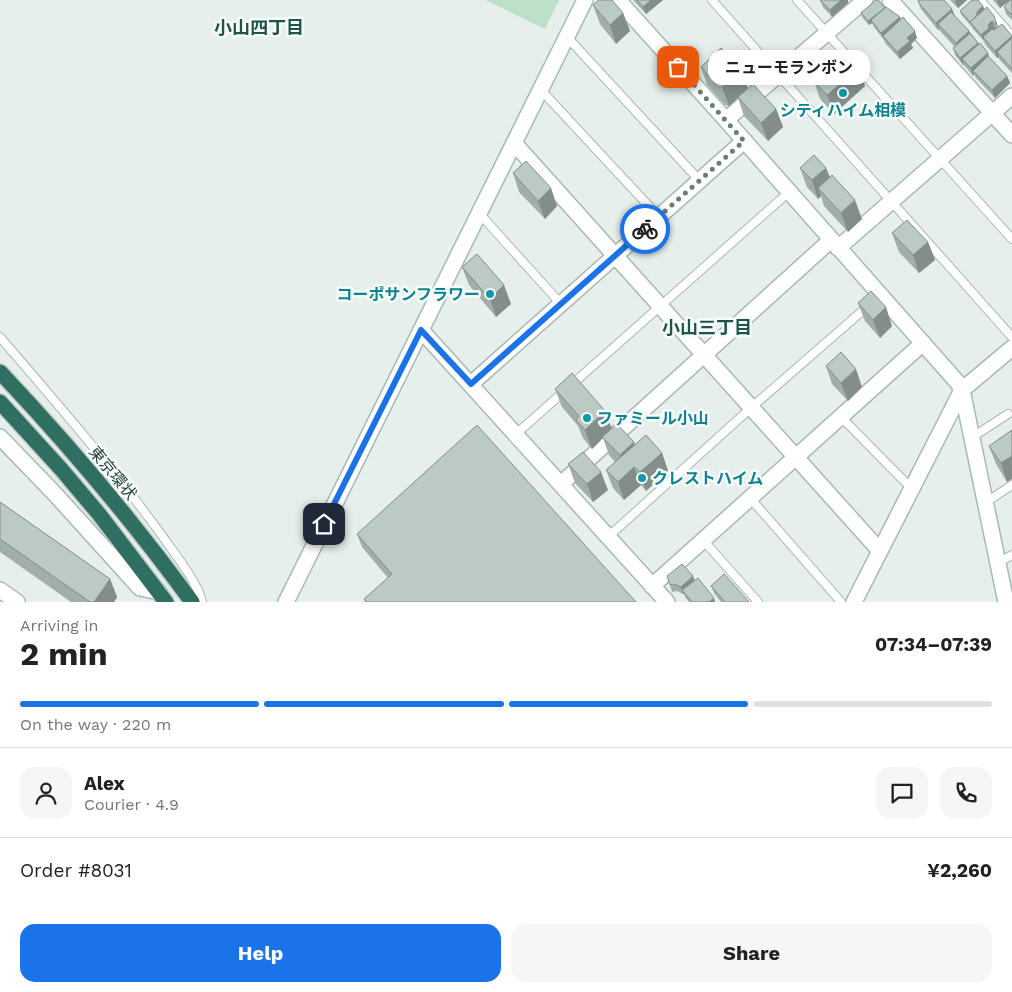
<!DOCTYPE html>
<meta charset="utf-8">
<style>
:root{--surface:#fff;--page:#f6f6f6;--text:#222;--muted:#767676;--line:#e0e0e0;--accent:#1a73e8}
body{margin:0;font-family:"Work Sans","Noto Sans JP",sans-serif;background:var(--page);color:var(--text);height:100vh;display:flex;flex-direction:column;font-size:19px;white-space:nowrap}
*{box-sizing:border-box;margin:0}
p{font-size:16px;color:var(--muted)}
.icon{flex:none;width:28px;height:28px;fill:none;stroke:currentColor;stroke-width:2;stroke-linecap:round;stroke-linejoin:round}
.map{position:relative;height:602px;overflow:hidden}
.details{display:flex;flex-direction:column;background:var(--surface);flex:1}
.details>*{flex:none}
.pin{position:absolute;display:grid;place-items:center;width:42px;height:42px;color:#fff;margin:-21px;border-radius:10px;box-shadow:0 2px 8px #0006}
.courier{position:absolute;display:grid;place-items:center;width:50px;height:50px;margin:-25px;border:4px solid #1a73e8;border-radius:50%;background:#fff;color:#222;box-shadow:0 1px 6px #0007}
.bubble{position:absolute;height:35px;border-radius:15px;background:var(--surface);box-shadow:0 2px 12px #0003;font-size:16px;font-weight:700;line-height:35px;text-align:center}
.headline em{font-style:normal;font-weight:700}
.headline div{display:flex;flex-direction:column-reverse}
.headline{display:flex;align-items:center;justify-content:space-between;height:85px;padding:0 20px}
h1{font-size:32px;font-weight:700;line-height:38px}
.bar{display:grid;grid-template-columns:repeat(4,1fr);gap:8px 5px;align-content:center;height:60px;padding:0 20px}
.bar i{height:6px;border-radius:4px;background:var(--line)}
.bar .selected{background:var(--accent)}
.bar p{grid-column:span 4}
.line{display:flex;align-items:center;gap:12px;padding:0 20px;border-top:1px solid var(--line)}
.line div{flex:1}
.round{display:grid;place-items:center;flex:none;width:52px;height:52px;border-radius:15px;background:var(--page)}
.cta{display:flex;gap:10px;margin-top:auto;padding:10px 20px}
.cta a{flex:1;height:58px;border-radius:15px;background:var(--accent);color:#fff;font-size:20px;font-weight:700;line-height:58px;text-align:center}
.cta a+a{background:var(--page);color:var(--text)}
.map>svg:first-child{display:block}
.green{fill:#bfe0c8}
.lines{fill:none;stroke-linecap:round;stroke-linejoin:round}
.lane-casing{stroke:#a8b8b2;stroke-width:10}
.street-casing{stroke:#a8b8b2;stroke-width:18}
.secondary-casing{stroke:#a4bbb3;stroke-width:18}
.highway-casing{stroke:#c2cac8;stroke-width:18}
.lane{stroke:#fff;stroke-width:8}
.street{stroke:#fff;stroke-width:15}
.secondary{stroke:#fff;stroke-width:15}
.highway{stroke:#2f6f62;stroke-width:15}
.wall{fill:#a1aea9}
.shaded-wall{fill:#838d89}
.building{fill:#bbcac4;stroke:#838d89}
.done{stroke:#687f78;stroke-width:5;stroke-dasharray:0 9}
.route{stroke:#1a73e8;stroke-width:6}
.culture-dot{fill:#0f9aa8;stroke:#f7fbf9;stroke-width:2}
.labels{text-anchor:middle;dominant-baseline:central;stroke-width:5;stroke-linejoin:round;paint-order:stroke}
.culture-label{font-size:16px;font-weight:bold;fill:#0d838f;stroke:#f7fbf9;text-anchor:start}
.street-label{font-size:16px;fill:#24423a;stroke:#f7fbf9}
.neighbourhood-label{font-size:18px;font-weight:bold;fill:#1f5548;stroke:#f7fbf9}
</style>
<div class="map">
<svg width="1012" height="602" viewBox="0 0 1012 602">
<rect width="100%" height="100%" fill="#e6efeb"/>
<path class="green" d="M485,0H559L545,29Z"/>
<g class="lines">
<defs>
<path id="lane" d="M712,0L1012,337
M797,0L1012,239
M980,0L1012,36
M567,37L700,181
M540,89L659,217
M479,213L561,304
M0,337C56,402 113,468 163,537C175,554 198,583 202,602
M841,417L911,488
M516,434L789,192
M971,438L1008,414
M750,498L841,602
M985,503L1012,485
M608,537L752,407L868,306
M703,540L758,602
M997,563L1012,555"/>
<path id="street" d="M890,0L1012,135
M726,120L865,0
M514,143L880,551
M838,248L1012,96
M421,330L667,602
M471,384L744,141
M0,437L55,494L140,588L159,592
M561,484L831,240
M652,586L923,343
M0,590L17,602
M854,602L962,390L1012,348"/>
<path id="secondary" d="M618,0L726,120L958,383L962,390L1006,602
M286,602L585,0"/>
<path id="highway" d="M0,372C69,445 133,521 192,602
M0,402L61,469L99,514L166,602"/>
</defs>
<use href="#lane" class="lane-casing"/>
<use href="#street" class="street-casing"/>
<use href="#secondary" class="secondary-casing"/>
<use href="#highway" class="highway-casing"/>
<use href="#lane" class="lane"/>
<use href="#street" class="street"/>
<use href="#secondary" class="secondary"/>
<use href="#highway" class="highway"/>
</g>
<path class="wall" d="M633,0H663L646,14Z
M820,0H848V3L832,17L823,7Z
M917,0H944L954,16L969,31L989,57L1007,76L1010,83L995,98L976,78L974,74L973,76L964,65H963L955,55L953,48L954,46L940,31L939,29L938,30L921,9L918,2H919Z
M950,0H967L958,8Z
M993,0H1010L1000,8Z
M1012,0V20L1006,14L1004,7Z
M593,5L623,13L630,31L616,44L600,24Z
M885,9L900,17L917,38L911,44L913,48L900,59L885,43L884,40L874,27L872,23L869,25L862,17L861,13L885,8Z
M984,9L994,16L998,27L1012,36V73L999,59V57L997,58L985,44L984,41L973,29L971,25V26L961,14L960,11Z
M701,67L748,88L776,109L783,127L768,141L744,116L738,98L729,106L725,105L707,85Z
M814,81L865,86L834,114L820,99Z
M800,168H826L830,177L862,219L848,232L824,206L821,196L818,199L807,187Z
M513,173L557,206L545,219L519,192Z
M892,233L928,242L935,260L919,273L899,252Z
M462,267L511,304L496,317L469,285Z
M858,303L892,326L880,338L865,321Z
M826,366L862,387L848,401L832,384Z
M555,389L612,429L634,442L635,445L662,453L668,471L646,491L641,485L624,500L613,488L606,470L615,462L609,455L603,438L592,449L583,438L578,426L562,407Z
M1012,430L1007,482L996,464L989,446Z
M568,464L608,490L593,502L575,483Z
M0,502L110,579L117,597L114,602H71L0,552Z
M357,534L636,602H365L364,599L388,578L362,547Z
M695,581L714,598L715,602H689L685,597L684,594H683L677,591L672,592L670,585Z
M711,586L749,602H721L714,593Z"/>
<path class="shaded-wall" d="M651,0H663L646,14L643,7Z
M841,0H848V3L832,17L830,10Z
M957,0H967L958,8L955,1Z
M997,0H1010L1000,8Z
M983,6L985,10L970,22L971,26L970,22L977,12Z
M885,8L886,11L871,20L872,23L869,25L868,21Z
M952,9L955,16L938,24L939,29L938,30L936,23Z
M623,13L630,31L616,44L610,25Z
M900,17L903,25L883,36L884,40L881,33Z
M992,21L995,28L991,32L983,37L984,42L981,35Z
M915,31L917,38L911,44L913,48L900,59L897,52L907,38Z
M969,31L971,39L958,50L956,43Z
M1012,36V46L997,52L999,57L997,58L995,51Z
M978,43L981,50L962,59L964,65H963L960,58Z
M988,53L990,60L973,71L974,74L973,76L971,68Z
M859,68L865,86L834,114L827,95Z
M741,70L748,88L729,106L722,87Z
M1007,76L1010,83L995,98L992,90Z
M776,109L783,127L768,141L761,123Z
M826,168L833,186L818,188L821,196L818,199L812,180Z
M551,188L557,206L545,219L538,201Z
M855,200L862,219L848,232L841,213Z
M928,242L935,260L919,273L913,255Z
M504,285L511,304L496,317L490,299Z
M886,307L892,326L880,338L873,320Z
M856,369L862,387L848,401L841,383Z
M605,411L612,429L592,449L585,430Z
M634,442L640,461L626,473L620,455Z
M662,453L668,471L646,491L640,472Z
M1012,456V479L1007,482L1001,463Z
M634,467L641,485L624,500L618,482Z
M601,472L608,490L593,502L587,484Z
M693,576L696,584L682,590L684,594H683L681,587Z
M110,579L117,597L114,602H94Z
M714,598L715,602H709Z"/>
<path class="building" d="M599,0H612L623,13L610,25L593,5Z
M637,0H651L643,7Z
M820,0H841L830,10Z
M876,0H878L885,8L868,21L861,13Z
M920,0H944L952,9L936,23L918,2Z
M972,0H978L983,6L977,12V15L970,22L960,11Z
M1010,0H1012V15L1004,7Z
M886,7L900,17L881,33L871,20Z
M987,7L994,16L997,25L992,21L988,25L989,28L981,35L970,22Z
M951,12L969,31L956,43L938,24Z
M903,17L915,31L907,38L910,41L897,52L883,36Z
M1002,24L1012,36L995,51L983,37L992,29L994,30Z
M970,33L978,43L960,58L953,48Z
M1012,38V69L997,52Z
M980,43L988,53L971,68L962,59Z
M721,48L741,70L722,87H718L701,67Z
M846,54L859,68L827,95L814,81Z
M988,56L1007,76L992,90L973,71Z
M753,84L776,109L761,123L738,97Z
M814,155L826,168L812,180L800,168Z
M526,161L551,188L538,201L513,173Z
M832,175L855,200L841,213L818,188Z
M907,220L928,242L913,255L892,233Z
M477,254L504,285L490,299L462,267Z
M871,291L886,307L873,320L858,303Z
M841,352L856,369L841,383L826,366Z
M572,373L605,411L585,430L576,420L579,416L555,389Z
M617,424L634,442L620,455L602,437Z
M477,425L636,602H367L364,599L392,574L357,534Z
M1012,430V456L1001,463L989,446Z
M646,435L662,453L640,472L634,467L618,482L606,470Z
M583,452L601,472L587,484L568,464Z
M0,502L110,579L94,602H90L0,539Z
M682,564L693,576L681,587L674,584L670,585L667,576Z
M724,574L749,602H725L711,586Z
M698,578L714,598L709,602H692L682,590Z"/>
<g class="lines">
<path class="done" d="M645,229L744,141L678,67"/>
<path class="route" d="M324,524L421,330L471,384L645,229"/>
</g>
<g class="culture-dot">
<circle cx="843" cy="93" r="5"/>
<circle cx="490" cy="294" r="5"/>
<circle cx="587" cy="418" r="5"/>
<circle cx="642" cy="478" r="5"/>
</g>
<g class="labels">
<g class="culture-label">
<text x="843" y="110" text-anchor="middle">シティハイム相模</text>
<text x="480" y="294" text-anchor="end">コーポサンフラワー</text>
<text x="597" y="418">ファミール小山</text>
<text x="652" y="478">クレストハイム</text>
</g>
<g class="street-label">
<text transform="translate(113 473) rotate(50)">東京環状</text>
</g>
<g class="neighbourhood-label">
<text x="259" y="27">小山四丁目</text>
<text x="707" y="327">小山三丁目</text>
</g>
</g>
</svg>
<div class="pin" style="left:678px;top:67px;background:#ea580c"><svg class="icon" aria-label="bag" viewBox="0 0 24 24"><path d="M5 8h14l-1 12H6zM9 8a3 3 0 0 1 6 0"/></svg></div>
<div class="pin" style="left:324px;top:524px;background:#1f2937"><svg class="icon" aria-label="home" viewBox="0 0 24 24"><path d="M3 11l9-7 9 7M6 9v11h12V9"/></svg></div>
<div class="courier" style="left:645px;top:229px"><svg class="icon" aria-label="bike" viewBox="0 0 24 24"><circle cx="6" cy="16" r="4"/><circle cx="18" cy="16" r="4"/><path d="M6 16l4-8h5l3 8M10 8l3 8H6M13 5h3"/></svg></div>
<div class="bubble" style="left:708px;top:50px;width:162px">ニューモランボン</div>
</div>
<section class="details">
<div class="headline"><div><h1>2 min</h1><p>Arriving in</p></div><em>07:34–07:39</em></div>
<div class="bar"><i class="selected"></i><i class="selected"></i><i class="selected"></i><i></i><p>On the way · 220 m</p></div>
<div class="line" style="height:90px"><a class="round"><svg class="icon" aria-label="person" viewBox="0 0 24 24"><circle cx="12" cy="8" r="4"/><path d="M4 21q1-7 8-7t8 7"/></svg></a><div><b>Alex</b><p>Courier · 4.9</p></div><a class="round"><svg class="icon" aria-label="chat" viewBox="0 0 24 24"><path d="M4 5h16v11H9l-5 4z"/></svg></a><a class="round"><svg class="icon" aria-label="phone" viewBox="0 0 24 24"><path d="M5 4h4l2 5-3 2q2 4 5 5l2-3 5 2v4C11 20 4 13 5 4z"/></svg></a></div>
<div class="line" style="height:65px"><div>Order #8031</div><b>¥2,260</b></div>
<div class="cta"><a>Help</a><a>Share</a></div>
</section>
